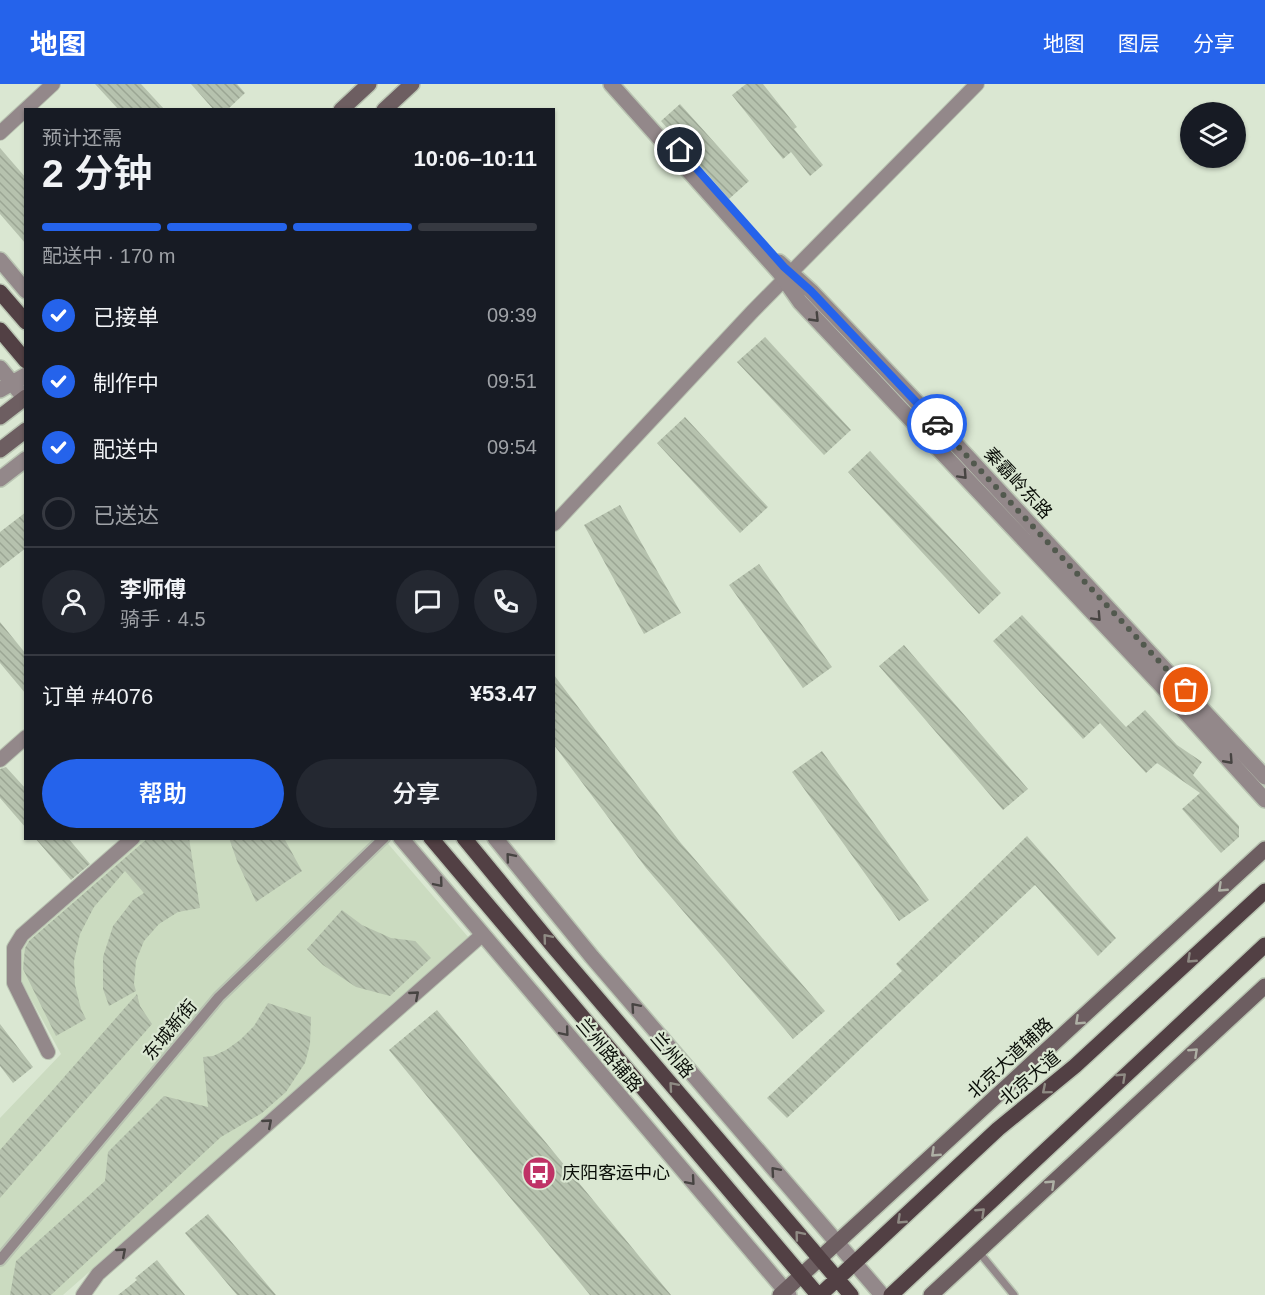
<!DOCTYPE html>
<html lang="zh">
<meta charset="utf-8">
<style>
:root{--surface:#171b24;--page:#242831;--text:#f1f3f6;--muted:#9ea1a6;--line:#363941;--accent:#2563eb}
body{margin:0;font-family:Arial,"Noto Sans SC",sans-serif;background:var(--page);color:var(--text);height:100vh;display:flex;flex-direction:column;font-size:22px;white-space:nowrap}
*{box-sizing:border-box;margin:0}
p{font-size:20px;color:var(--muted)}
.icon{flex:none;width:33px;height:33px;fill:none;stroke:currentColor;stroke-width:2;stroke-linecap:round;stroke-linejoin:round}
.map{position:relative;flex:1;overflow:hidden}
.side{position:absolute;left:24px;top:24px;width:531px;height:732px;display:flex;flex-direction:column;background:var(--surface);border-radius:0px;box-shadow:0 2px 4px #0004}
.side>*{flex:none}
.controls{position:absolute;left:1180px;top:18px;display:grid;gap:12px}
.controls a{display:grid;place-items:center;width:66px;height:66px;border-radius:50%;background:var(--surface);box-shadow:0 2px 4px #0004;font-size:30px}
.pin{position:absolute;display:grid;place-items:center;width:51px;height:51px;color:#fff;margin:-26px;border:3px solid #fff;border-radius:50%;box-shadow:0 2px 6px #0007}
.courier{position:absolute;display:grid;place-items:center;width:60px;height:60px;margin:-30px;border:4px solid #2563eb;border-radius:50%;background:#fff;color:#222;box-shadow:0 2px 8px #0007}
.headline em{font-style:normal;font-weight:600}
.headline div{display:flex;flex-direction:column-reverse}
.headline{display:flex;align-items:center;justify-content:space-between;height:102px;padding:0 18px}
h1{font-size:39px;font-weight:600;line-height:45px}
.bar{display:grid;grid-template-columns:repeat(4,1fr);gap:9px 6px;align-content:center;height:72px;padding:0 18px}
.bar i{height:8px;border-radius:4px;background:var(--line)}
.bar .active{background:var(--accent)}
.bar p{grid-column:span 4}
.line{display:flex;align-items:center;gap:15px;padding:0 18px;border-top:2px solid var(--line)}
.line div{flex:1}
.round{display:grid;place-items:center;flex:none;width:63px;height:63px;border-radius:32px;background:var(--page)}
ol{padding:0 18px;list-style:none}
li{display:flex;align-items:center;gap:18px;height:66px}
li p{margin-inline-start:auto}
li .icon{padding:6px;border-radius:50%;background:var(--accent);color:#fff;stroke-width:4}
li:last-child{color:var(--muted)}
li i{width:33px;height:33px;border:3px solid var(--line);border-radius:50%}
.button{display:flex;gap:12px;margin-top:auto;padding:12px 18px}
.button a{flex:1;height:69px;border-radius:36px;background:var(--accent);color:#fff;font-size:24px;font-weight:600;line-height:69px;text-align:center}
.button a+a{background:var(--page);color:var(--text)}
header{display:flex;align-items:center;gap:36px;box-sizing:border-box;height:84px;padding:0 30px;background:var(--accent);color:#fff}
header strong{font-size:28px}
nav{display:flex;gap:33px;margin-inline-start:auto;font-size:21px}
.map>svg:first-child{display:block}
.built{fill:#cbdbc0}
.building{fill:url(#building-back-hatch)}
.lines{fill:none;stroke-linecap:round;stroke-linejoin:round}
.service-casing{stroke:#b9c4b2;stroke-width:10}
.pedestrian-casing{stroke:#b9c4b2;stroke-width:14}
.minor-casing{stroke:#b9c4b2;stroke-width:16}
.tertiary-casing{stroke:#b9c4b2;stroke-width:18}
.secondary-casing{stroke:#b9c4b2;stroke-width:18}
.primary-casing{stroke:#b9c4b2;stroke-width:18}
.service{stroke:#93888a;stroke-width:7}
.pedestrian{stroke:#93888a;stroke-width:10}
.minor{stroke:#93888a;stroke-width:14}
.tertiary{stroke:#93888a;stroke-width:15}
.secondary{stroke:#6d5e61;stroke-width:15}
.primary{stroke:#524044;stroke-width:15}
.oneway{stroke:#474442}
.oneway2{stroke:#aeb0a5}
.oneway3{stroke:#8f8b84}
.done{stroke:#52594e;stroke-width:6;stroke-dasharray:0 10.8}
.route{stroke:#2563eb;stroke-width:8}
.labels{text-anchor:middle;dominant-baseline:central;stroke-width:4.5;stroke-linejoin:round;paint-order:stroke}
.street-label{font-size:18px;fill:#090d07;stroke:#dae7d2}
.poi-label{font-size:18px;fill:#090d07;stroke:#dae7d2;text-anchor:start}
</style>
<header>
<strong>地图</strong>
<nav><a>地图</a><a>图层</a><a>分享</a></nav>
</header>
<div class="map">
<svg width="1265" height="1211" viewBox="0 0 1265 1211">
<defs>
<pattern id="building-back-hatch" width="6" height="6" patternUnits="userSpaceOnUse" patternTransform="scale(1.5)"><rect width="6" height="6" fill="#b6c2ae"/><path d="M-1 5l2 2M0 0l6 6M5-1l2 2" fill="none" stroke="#9ba694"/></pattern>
</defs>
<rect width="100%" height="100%" fill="#dae7d2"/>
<path class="built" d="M137,755H384L469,854L63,1211H0V1034L61,970L18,891L22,852Z"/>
<path class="building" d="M95,0H141L165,26H119Z
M191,0H237L245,9L227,26H214Z
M746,0H763L797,43L794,45L823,81L810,92L791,68L783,75L732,11Z
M680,20L749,97L729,115L661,37Z
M0,64L26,94V160L0,130Z
M765,253L851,346L824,371L737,278Z
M685,333L768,423L740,449L657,359Z
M870,367L1001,509L979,530L848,388Z
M620,421L681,529L644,550L584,441Z
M26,428V464L0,484V448Z
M759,480L832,583L803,604L729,501Z
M1022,531L1126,643L1145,626L1177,661L1202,678L1193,691L1239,742V753L1221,769L1182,725L1200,709L1157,679L1146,689L1100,639L1083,655L993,557Z
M0,538L26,570V610L0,579Z
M904,561L1028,705L1003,726L879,582Z
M554,591L680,758L825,927L793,955L646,784L554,661Z
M822,667L929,816L899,837L792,688Z
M6,683L26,705V744L0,714V685Z
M1027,752L1116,854L1098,872L1035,801L787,1034L767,1014L902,887L896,880Z
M35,754H68L90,780L71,796Z
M148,754H189L200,824L178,828L159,840L144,857L136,877L134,900L136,907L109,922L103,905V873L113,842L133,816L144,809L125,787L94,823L80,850L74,877L75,901L81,925L86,935L56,952L23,885L25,864L29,857Z
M229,754H284L302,787L256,818L237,777Z
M342,826L362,841L391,854L415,857L431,874L390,912L356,903L323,881L307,865Z
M137,910L140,922L152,940L0,1114V1066Z
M268,919L311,933L310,960L305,979L286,1008L262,1029L221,1053L51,1211H10L16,1177L105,1097L108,1068L164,1012L208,1023L203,973L213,972L226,966L240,956L254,942Z
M437,926L671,1211H590L389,966Z
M0,940L33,983L13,999L0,982Z
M208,1130L276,1211H237L185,1149Z
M157,1176L185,1211H118L137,1196L135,1194Z"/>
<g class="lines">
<defs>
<path id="service" d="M978,1167L1014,1211"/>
<path id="pedestrian" d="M0,1176L219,913L384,754"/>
<path id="minor" d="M0,49L53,0
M554,440L752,228L977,0
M0,676L26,653
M48,968L14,899V864L22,851L133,754
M83,1211L98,1190L482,851"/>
<path id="tertiary" d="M611,0L779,188L800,218L1159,599L1265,716
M0,176L26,207
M779,178L811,207L924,326L1265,693
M0,284L26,316
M0,306L26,291
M0,395L26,375
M401,754L789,1211
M495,754L592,873L882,1211"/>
<path id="secondary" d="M341,26L369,0
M384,26L412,0
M0,333L26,313
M0,366L26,346
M780,1211L1265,765
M931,1211L1265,902"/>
<path id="primary" d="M0,208L26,238
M0,246L26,277
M431,754L818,1211
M464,754L552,861L851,1211
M820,1211L998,1045L1075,982L1265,807
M891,1211L1265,861"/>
</defs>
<use href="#service" class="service-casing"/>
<use href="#pedestrian" class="pedestrian-casing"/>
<use href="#minor" class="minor-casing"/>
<use href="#tertiary" class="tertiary-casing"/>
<use href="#secondary" class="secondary-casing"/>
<use href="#primary" class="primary-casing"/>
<use href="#service" class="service"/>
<use href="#pedestrian" class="pedestrian"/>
<use href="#minor" class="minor"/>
<use href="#tertiary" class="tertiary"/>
<use href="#secondary" class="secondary"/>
<use href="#primary" class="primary"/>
</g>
<defs><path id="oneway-chevron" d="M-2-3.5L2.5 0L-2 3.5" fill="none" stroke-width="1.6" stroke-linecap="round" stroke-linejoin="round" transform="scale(1.5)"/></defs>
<g class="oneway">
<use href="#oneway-chevron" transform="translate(815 234) rotate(46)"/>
<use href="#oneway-chevron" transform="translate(963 391) rotate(47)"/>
<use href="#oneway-chevron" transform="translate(1097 533) rotate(47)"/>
<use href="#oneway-chevron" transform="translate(1229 676) rotate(48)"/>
<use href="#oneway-chevron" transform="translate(510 773) rotate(-130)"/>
<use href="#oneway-chevron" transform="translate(439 799) rotate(50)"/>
<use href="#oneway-chevron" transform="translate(415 911) rotate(-41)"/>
<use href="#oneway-chevron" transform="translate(635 923) rotate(-131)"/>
<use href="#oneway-chevron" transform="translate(565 948) rotate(50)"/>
<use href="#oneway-chevron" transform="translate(268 1039) rotate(-41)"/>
<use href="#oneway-chevron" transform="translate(775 1087) rotate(-131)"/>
<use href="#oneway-chevron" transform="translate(691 1097) rotate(49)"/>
<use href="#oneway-chevron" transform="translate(122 1168) rotate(-41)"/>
</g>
<g class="oneway2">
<use href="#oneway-chevron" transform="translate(1222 804) rotate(137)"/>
<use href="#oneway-chevron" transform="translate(1079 937) rotate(137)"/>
<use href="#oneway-chevron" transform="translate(1194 968) rotate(-43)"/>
<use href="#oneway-chevron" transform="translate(935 1069) rotate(137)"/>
<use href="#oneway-chevron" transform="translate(1051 1100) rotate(-43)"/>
</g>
<g class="oneway3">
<use href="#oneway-chevron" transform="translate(547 854) rotate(-130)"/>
<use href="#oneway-chevron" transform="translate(1191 875) rotate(137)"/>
<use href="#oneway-chevron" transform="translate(1122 993) rotate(-43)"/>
<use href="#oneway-chevron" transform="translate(673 1002) rotate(-131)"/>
<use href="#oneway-chevron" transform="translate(1046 1006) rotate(140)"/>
<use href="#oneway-chevron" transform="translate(981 1128) rotate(-43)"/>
<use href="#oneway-chevron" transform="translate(901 1136) rotate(137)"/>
<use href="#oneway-chevron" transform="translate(799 1151) rotate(-130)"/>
</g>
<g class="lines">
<path class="done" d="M937,340L1186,606"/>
<path class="route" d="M680,66L784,183L811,207L937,340"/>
</g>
<defs>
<symbol id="bus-disc" viewBox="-11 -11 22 22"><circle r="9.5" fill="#bf3266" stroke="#dae7d2"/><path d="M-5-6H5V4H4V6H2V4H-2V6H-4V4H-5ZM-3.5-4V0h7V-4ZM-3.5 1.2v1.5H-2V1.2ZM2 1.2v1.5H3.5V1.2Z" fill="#fff"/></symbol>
</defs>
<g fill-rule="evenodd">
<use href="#bus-disc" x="520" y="1070" width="38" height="38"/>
</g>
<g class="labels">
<g class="street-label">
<text transform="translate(1018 399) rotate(47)">秦霸岭东路</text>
<text transform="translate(170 946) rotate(-50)">东城新街</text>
<text transform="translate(609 971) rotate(50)">兰州路辅路</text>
<text transform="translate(672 971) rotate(49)">兰州路</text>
<text transform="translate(1010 974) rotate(-43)">北京大道辅路</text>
<text transform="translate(1030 994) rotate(-40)">北京大道</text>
</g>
<g class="poi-label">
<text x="562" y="1089">庆阳客运中心</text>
</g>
</g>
</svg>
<div class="controls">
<a><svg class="icon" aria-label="layers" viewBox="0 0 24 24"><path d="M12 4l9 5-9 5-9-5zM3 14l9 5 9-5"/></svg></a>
</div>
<div class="pin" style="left:1186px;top:606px;background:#ea580c"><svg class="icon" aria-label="bag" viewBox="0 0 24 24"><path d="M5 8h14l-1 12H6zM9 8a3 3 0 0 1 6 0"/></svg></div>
<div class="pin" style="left:680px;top:66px;background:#1f2937"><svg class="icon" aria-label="home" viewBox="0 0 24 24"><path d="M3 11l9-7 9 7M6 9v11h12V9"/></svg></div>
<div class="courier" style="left:937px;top:340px"><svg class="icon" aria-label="car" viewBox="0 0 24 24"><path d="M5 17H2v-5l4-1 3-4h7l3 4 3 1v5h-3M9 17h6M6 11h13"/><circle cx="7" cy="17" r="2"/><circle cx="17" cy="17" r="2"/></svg></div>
<section class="side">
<div class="headline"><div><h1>2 分钟</h1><p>预计还需</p></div><em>10:06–10:11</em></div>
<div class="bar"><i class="active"></i><i class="active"></i><i class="active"></i><i></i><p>配送中 · 170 m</p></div>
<ol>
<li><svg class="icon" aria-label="check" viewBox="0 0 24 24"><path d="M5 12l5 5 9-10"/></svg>已接单<p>09:39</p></li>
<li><svg class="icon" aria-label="check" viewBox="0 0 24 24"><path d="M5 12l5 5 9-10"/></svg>制作中<p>09:51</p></li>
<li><svg class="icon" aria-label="check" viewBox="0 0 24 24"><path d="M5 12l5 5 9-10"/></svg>配送中<p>09:54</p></li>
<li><i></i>已送达</li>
</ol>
<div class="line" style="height:108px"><a class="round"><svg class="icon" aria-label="person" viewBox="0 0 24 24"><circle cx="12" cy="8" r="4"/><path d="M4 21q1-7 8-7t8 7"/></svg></a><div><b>李师傅</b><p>骑手 · 4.5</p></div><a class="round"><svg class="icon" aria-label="chat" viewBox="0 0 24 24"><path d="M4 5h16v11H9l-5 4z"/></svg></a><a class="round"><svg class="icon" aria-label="phone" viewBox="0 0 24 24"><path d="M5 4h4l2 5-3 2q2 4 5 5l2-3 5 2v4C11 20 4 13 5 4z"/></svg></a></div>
<div class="line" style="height:78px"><div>订单 #4076</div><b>¥53.47</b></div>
<div class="button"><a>帮助</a><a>分享</a></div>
</section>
</div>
